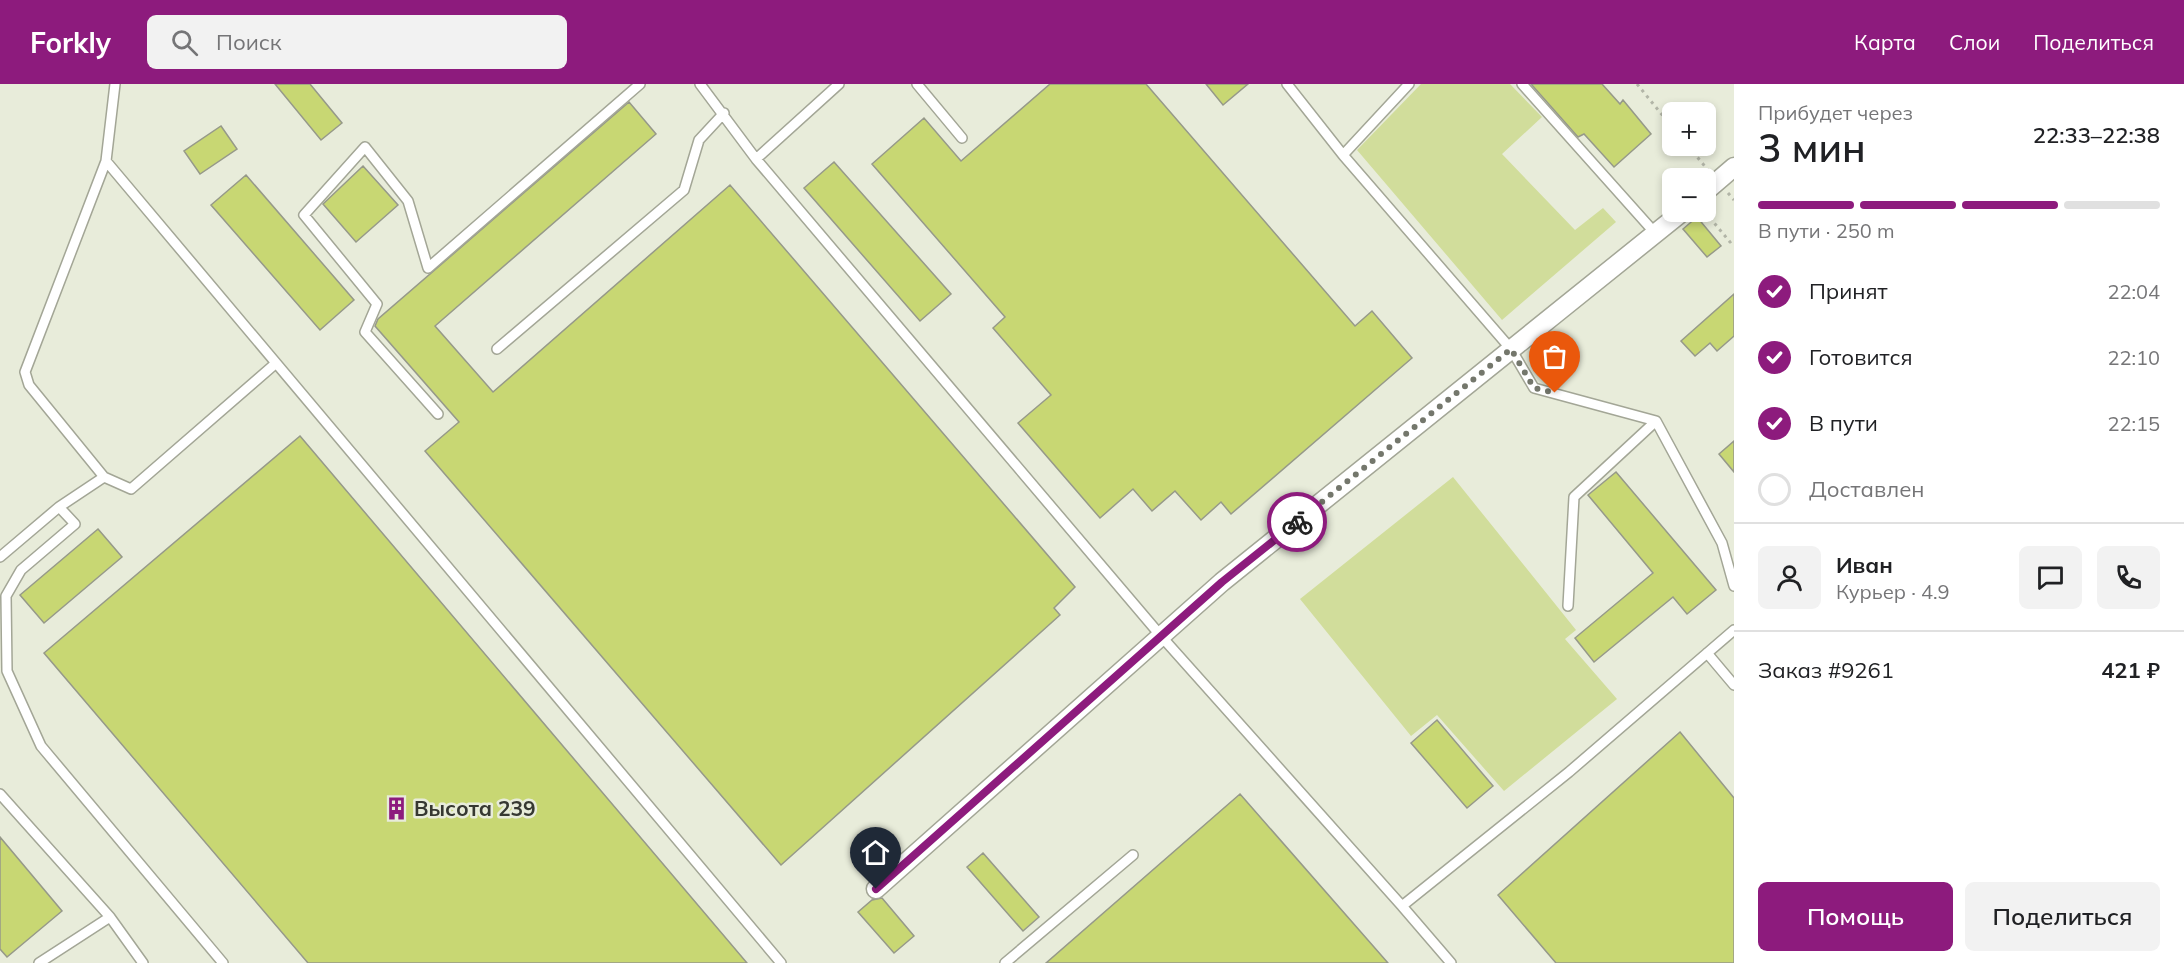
<!DOCTYPE html>
<html lang="ru">
<meta charset="utf-8">
<style>
:root{--surface:#fff;--page:#f2f2f2;--text:#202124;--muted:#757577;--line:#e0e0e0;--accent:#8d1b7d}
body{margin:0;font-family:Mulish,sans-serif;background:var(--page);color:var(--text);height:100vh;display:flex;flex-direction:column;font-size:22px;white-space:nowrap}
*{box-sizing:border-box;margin:0}
p{font-size:20px;color:var(--muted)}
.icon{flex:none;width:33px;height:33px;fill:none;stroke:currentColor;stroke-width:2;stroke-linecap:round;stroke-linejoin:round}
.map{position:relative;flex:1;overflow:hidden}
.side{display:flex;flex-direction:column;background:var(--surface);width:450px}
.side>*{flex:none}
.controls{position:absolute;left:1662px;top:18px;display:grid;gap:12px}
.controls a{display:grid;place-items:center;width:54px;height:54px;border-radius:9px;background:var(--surface);box-shadow:0 3px 9px #0003;font-size:30px}
.pin{position:absolute;display:grid;place-items:center;width:51px;height:51px;color:#fff;margin:-62px -26px;border-radius:50% 50% 50% 0;rotate:-45deg;box-shadow:0 0 6px #0007}
.pin .icon{rotate:45deg}
.courier{position:absolute;display:grid;place-items:center;width:60px;height:60px;margin:-30px;border:4px solid #8d1b7d;border-radius:50%;background:#fff;color:#222;box-shadow:0 2px 8px #0007}
.head em{font-style:normal;font-weight:600}
.head div{display:flex;flex-direction:column-reverse}
.head{display:flex;align-items:center;justify-content:space-between;height:102px;padding:0 24px}
h1{font-size:39px;font-weight:600;line-height:45px}
.bar{display:grid;grid-template-columns:repeat(4,1fr);gap:9px 6px;align-content:center;height:72px;padding:0 24px}
.bar i{height:8px;border-radius:4px;background:var(--line)}
.bar .selected{background:var(--accent)}
.bar p{grid-column:span 4}
.line{display:flex;align-items:center;gap:15px;padding:0 24px;border-top:2px solid var(--line)}
.line div{flex:1}
.round{display:grid;place-items:center;flex:none;width:63px;height:63px;border-radius:9px;background:var(--page)}
ol{padding:0 24px;list-style:none}
li{display:flex;align-items:center;gap:18px;height:66px}
li p{margin-inline-start:auto}
li .icon{padding:6px;border-radius:50%;background:var(--accent);color:#fff;stroke-width:4}
li:last-child{color:var(--muted)}
li i{width:33px;height:33px;border:3px solid var(--line);border-radius:50%}
.action{display:flex;gap:12px;margin-top:auto;padding:12px 24px}
.action a{flex:1;height:69px;border-radius:9px;background:var(--accent);color:#fff;font-size:24px;font-weight:600;line-height:69px;text-align:center}
.action a+a{background:var(--page);color:var(--text)}
header{display:flex;align-items:center;gap:36px;box-sizing:border-box;height:84px;padding:0 30px;background:var(--accent);color:#fff}
header strong{font-size:28px}
nav{display:flex;gap:33px;margin-inline-start:auto;font-size:21px}
.search{width:420px;height:54px;background:var(--page);display:flex;align-items:center;gap:15px;box-sizing:border-box;padding:0 21px;border-radius:9px;color:var(--muted);font-size:22px}
main{display:flex;flex:1;min-height:0}
.map>svg:first-child{display:block}
.green{fill:#d1dd9b}
.building{fill:#c8d773;stroke:#969989;stroke-width:1.5}
.lines{fill:none;stroke-linecap:round;stroke-linejoin:round}
.lane-casing{stroke:#a3a696;stroke-width:12}
.street-casing{stroke:#a3a696;stroke-width:21}
.path{stroke:#b2b5a7;stroke-width:3;stroke-dasharray:3 4.5;stroke-linecap:butt}
.lane{stroke:#fff;stroke-width:9}
.street{stroke:#fff;stroke-width:18}
.done{stroke:#74776c;stroke-width:6;stroke-dasharray:0 10.8}
.route{stroke:#8d1b7d;stroke-width:8}
.labels{text-anchor:middle;dominant-baseline:central;stroke-width:5;stroke-linejoin:round;paint-order:stroke}
.poi-label{font-size:21px;font-weight:bold;fill:#363831;stroke:#e8ecda;text-anchor:start}
</style>
<header>
<strong>Forkly</strong>
<div class="search"><svg class="icon" aria-label="search" viewBox="0 0 24 24"><circle cx="10" cy="10" r="6"/><path d="M15 15l6 6"/></svg>Поиск</div>
<nav><a>Карта</a><a>Слои</a><a>Поделиться</a></nav>
</header>
<main>
<div class="map">
<svg width="1734" height="879" viewBox="0 0 1734 879">
<rect width="100%" height="100%" fill="#e8ecda"/>
<path class="green" d="M1421,0H1510L1542,33L1502,70L1575,146L1603,124L1616,138L1502,236L1357,66Z
M1453,393L1576,546L1565,555L1617,615L1504,707L1437,631L1411,652L1300,515Z"/>
<path class="building" d="M275,0H310L342,39L321,56Z
M1050,0H1146L1355,242L1372,227L1412,274L1231,430L1221,418L1201,436L1175,407L1152,427L1133,405L1100,434L1018,339L1051,311L993,244L1005,233L872,80L924,34L961,77Z
M1206,0H1248L1223,21Z
M1531,0H1602L1620,20L1623,16L1651,50L1614,83L1584,50L1578,53Z
M629,18L656,50L435,242L493,308L730,101L1075,503L1054,524L1060,531L781,781L425,367L459,338L375,242L378,235Z
M221,42L237,65L200,90L184,67Z
M834,78L951,210L920,237L804,104Z
M363,82L398,121L356,158L323,120Z
M246,91L354,216L320,246L211,121Z
M1697,133L1721,162L1707,173L1683,145Z
M1734,210V252L1717,267L1710,259L1695,272L1681,257Z
M300,352L747,879H308L44,569Z
M1734,357V388L1719,370Z
M1616,388L1716,506L1687,530L1673,513L1594,578L1575,554L1653,489L1588,411Z
M98,445L122,473L44,539L20,511Z
M1437,636L1493,702L1467,724L1411,659Z
M1680,648L1734,714V879H1556L1498,811Z
M1240,710L1388,879H1046Z
M0,753L62,827L7,873L0,865Z
M983,769L1039,833L1023,847L967,783Z
M882,814L914,852L894,869L858,828L872,816Z"/>
<g class="lines">
<defs>
<path id="lane" d="M700,0L756,75L1161,552L1402,822L1569,688L1734,546
M917,0L962,54
M1287,0L1343,71L1511,265L1534,304L1656,337L1722,459L1734,502
M1522,0L1655,149
M1343,71L1409,0
M756,75L839,0
M106,77L781,879
M497,265L684,106L699,56L724,29
M438,330L365,248L377,220L304,131L365,63L408,117L428,184L640,0
M104,393L131,405L275,280
M59,423L75,440L21,486L6,512L7,587L41,662L223,879
M0,473L59,423L104,393L29,301L25,288L106,77L115,0
M1568,522L1574,413L1656,337
M1707,569L1734,601
M0,710L110,833L143,879
M1402,822L1451,879
M39,879L110,833
M1005,879L1133,771"/>
<path id="street" d="M1706,107L1734,83
M876,805L1222,498L1682,128"/>
</defs>
<use href="#lane" class="lane-casing"/>
<use href="#street" class="street-casing"/>
<path class="path" d="M1637,0L1672,43
M1688,62L1708,86
M1728,109L1734,116
M1705,128L1730,158L1734,155"/>
<use href="#lane" class="lane"/>
<use href="#street" class="street"/>
</g>
<g class="lines">
<path class="done" d="M1297,438L1511,265L1534,304L1555,309"/>
<path class="route" d="M876,805L1222,498L1297,438"/>
</g>
<defs>
<symbol id="building-bare" viewBox="-9 -9 18 18"><path d="M-4-6H4V6H1V3H-1V6H-4ZM-2.5-4.3h1.7v1.8h-1.7ZM.8-4.3h1.7v1.8H.8ZM-2.5-1h1.7V.8h-1.7ZM.8-1h1.7V.8H.8Z" fill="#8d1b7d" stroke="#e8ecda" stroke-width="2.5" paint-order="stroke"/></symbol>
</defs>
<g fill-rule="evenodd">
<use href="#building-bare" x="380" y="708" width="33" height="33"/>
</g>
<g class="labels">
<g class="poi-label">
<text x="414" y="724">Высота 239</text>
</g>
</g>
</svg>
<div class="controls">
<a>+</a>
<a>−</a>
</div>
<div class="pin" style="left:1555px;top:309px;background:#ea580c"><svg class="icon" aria-label="bag" viewBox="0 0 24 24"><path d="M5 8h14l-1 12H6zM9 8a3 3 0 0 1 6 0"/></svg></div>
<div class="pin" style="left:876px;top:805px;background:#1f2937"><svg class="icon" aria-label="home" viewBox="0 0 24 24"><path d="M3 11l9-7 9 7M6 9v11h12V9"/></svg></div>
<div class="courier" style="left:1297px;top:438px"><svg class="icon" aria-label="bike" viewBox="0 0 24 24"><circle cx="6" cy="16" r="4"/><circle cx="18" cy="16" r="4"/><path d="M6 16l4-8h5l3 8M10 8l3 8H6M13 5h3"/></svg></div>
</div>
<section class="side">
<div class="head"><div><h1>3 мин</h1><p>Прибудет через</p></div><em>22:33–22:38</em></div>
<div class="bar"><i class="selected"></i><i class="selected"></i><i class="selected"></i><i></i><p>В пути · 250 m</p></div>
<ol>
<li><svg class="icon" aria-label="check" viewBox="0 0 24 24"><path d="M5 12l5 5 9-10"/></svg>Принят<p>22:04</p></li>
<li><svg class="icon" aria-label="check" viewBox="0 0 24 24"><path d="M5 12l5 5 9-10"/></svg>Готовится<p>22:10</p></li>
<li><svg class="icon" aria-label="check" viewBox="0 0 24 24"><path d="M5 12l5 5 9-10"/></svg>В пути<p>22:15</p></li>
<li><i></i>Доставлен</li>
</ol>
<div class="line" style="height:108px"><a class="round"><svg class="icon" aria-label="person" viewBox="0 0 24 24"><circle cx="12" cy="8" r="4"/><path d="M4 21q1-7 8-7t8 7"/></svg></a><div><b>Иван</b><p>Курьер · 4.9</p></div><a class="round"><svg class="icon" aria-label="chat" viewBox="0 0 24 24"><path d="M4 5h16v11H9l-5 4z"/></svg></a><a class="round"><svg class="icon" aria-label="phone" viewBox="0 0 24 24"><path d="M5 4h4l2 5-3 2q2 4 5 5l2-3 5 2v4C11 20 4 13 5 4z"/></svg></a></div>
<div class="line" style="height:78px"><div>Заказ #9261</div><b>421 ₽</b></div>
<div class="action"><a>Помощь</a><a>Поделиться</a></div>
</section>
</main>
